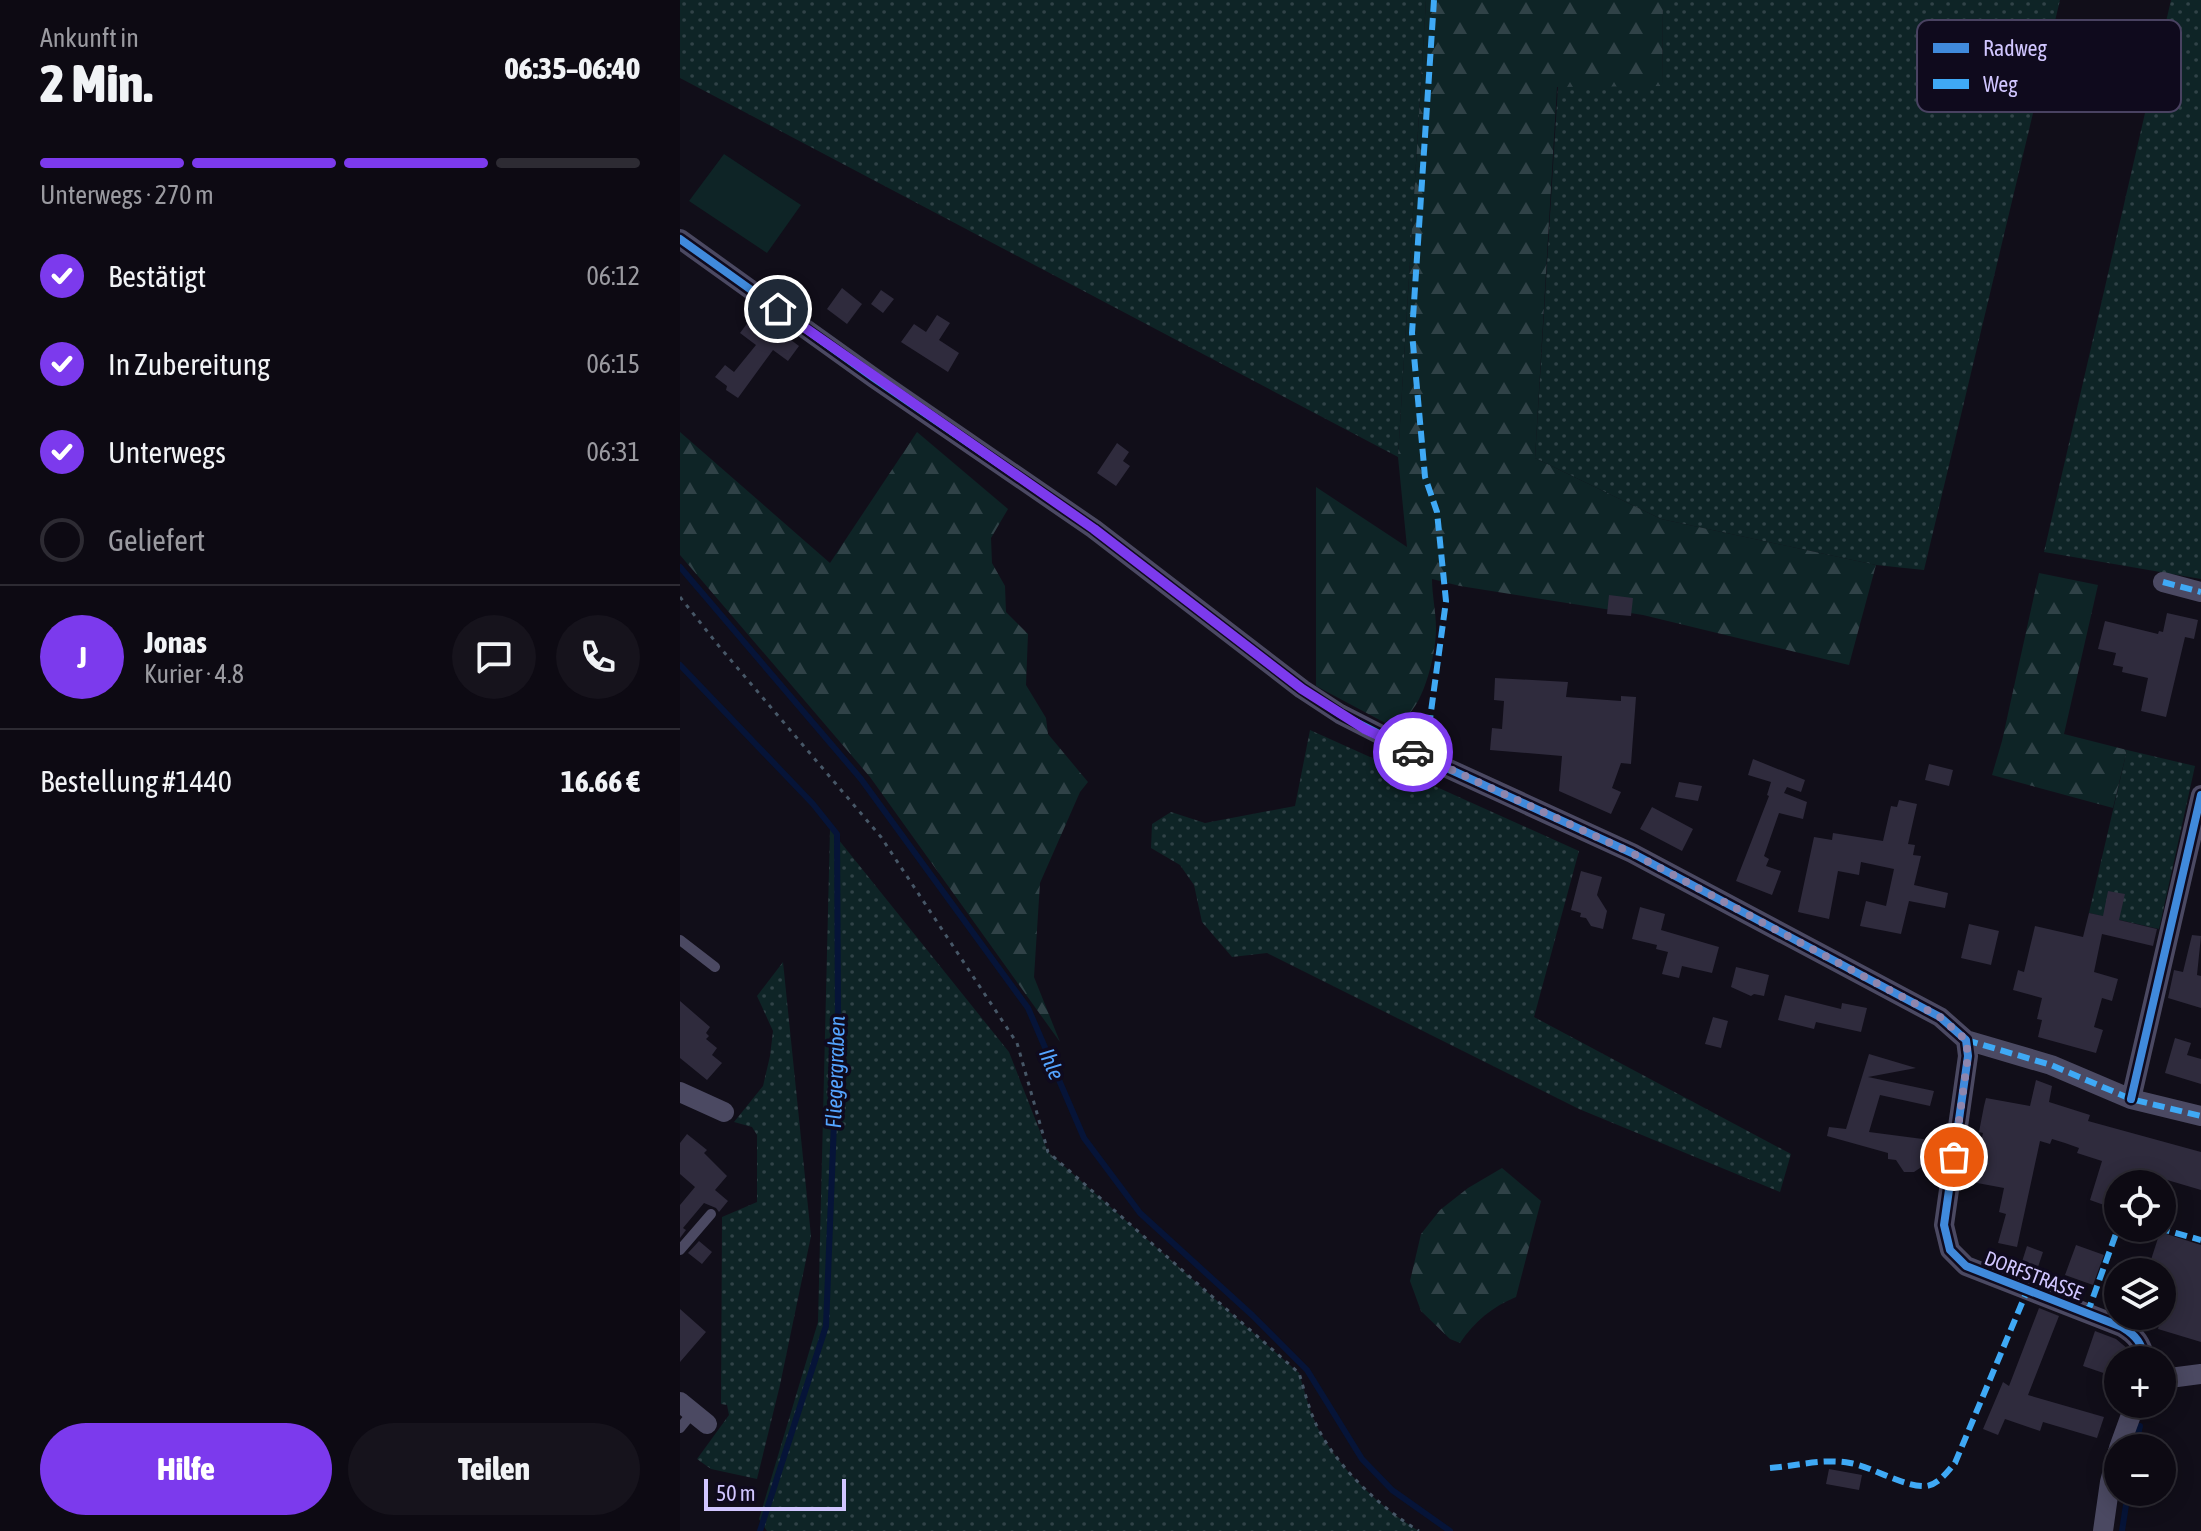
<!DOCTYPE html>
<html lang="de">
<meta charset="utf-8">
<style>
:root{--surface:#0d0a13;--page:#16131c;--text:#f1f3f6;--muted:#9a9aa0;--line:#2d2b33;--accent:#7c3aed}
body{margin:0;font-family:"Asap Condensed",sans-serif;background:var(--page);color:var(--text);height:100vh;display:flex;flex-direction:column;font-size:30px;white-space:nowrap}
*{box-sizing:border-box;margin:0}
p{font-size:26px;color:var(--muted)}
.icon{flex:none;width:44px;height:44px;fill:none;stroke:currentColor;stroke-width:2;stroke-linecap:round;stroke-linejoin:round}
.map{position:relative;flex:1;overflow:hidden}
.details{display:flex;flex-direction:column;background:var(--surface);width:680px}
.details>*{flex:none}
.controls{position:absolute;left:1424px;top:1170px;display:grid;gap:16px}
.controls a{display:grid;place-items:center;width:72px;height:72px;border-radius:50%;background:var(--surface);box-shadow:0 4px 20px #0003,0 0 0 2px var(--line);font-size:40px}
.scale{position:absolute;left:24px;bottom:20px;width:142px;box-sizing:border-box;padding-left:8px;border:4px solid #d1c6ff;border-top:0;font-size:22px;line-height:28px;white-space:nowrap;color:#d1c6ff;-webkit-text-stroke:6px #0f0a1d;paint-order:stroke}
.pin{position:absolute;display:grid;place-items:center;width:68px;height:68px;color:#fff;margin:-34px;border:4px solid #fff;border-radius:50%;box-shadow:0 2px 8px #0007}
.courier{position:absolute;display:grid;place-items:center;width:80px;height:80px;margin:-40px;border:6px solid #7c3aed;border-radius:50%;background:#fff;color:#222;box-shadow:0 2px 10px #0007}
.overview em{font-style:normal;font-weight:800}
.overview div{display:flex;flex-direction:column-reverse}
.overview{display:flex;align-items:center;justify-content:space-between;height:136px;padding:0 40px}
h1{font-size:52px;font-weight:800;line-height:60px}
.bar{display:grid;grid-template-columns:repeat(4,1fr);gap:12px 8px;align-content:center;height:96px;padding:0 40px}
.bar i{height:10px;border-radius:6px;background:var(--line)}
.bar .current{background:var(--accent)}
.bar p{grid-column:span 4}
.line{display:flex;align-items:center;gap:20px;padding:0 40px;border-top:2px solid var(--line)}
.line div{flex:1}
.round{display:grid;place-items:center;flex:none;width:84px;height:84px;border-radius:42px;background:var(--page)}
ol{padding:0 40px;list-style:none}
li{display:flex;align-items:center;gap:24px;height:88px}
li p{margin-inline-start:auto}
li .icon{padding:8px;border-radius:50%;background:var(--accent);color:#fff;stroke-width:4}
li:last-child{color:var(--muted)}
li i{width:44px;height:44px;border:4px solid var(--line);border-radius:50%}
.action{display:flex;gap:16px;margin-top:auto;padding:16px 40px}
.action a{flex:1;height:92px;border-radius:48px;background:var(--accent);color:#fff;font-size:32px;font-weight:800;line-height:92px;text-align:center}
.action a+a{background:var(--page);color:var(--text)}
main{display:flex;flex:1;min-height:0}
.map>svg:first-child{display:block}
.grass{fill:url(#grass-dots)}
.forest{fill:url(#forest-firs)}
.pitch{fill:#0e2426}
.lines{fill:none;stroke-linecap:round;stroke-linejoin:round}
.stream{stroke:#061438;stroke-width:6}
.building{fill:#2f2b3d}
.path{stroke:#475767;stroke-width:3;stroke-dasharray:4 6;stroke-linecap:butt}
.service{stroke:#4b4962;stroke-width:10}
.minor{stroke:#4b4962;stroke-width:20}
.quiet{stroke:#3fa9f5;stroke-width:6;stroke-dasharray:12 6;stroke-linecap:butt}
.cycleway-casing{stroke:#0f0a1d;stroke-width:13}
.cycleway{stroke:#408adc;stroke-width:8}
.done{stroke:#8e86ae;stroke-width:8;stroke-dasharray:0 14.4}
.route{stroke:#7c3aed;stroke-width:10}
.labels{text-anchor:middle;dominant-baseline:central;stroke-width:7;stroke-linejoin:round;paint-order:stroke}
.street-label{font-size:20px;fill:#d1c6ff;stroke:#0f0a1d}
.water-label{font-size:22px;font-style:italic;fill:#54a4ff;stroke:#0f0a1d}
.key{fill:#0f0a1d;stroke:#494261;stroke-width:2}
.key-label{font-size:22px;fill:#d1c6ff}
</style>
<main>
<section class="details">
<div class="overview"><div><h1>2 Min.</h1><p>Ankunft in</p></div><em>06:35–06:40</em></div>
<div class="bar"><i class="current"></i><i class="current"></i><i class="current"></i><i></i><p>Unterwegs · 270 m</p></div>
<ol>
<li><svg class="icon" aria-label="check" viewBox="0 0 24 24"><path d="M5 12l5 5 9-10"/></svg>Bestätigt<p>06:12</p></li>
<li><svg class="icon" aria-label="check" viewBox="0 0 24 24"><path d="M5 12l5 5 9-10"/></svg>In Zubereitung<p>06:15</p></li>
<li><svg class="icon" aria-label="check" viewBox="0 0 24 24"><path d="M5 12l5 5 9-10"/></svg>Unterwegs<p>06:31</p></li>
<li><i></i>Geliefert</li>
</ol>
<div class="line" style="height:144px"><b class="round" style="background:var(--accent);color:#fff">J</b><div><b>Jonas</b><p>Kurier · 4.8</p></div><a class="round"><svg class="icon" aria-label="chat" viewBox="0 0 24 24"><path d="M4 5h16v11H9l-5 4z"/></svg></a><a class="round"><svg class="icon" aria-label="phone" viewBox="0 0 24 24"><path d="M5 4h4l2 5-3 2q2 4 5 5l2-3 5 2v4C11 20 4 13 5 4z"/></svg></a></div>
<div class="line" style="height:104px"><div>Bestellung #1440</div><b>16.66 €</b></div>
<div class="action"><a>Hilfe</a><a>Teilen</a></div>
</section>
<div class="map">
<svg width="1521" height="1531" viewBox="0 0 1521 1531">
<defs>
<pattern id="grass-dots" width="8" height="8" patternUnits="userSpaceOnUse" patternTransform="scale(2)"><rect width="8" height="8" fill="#0e2426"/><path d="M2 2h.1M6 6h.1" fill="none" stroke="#304247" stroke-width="1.8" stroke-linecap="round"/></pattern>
<pattern id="forest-firs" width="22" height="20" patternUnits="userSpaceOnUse" patternTransform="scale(2)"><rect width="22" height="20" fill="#0e2426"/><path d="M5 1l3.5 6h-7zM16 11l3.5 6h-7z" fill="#304247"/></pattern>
</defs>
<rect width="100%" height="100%" fill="#110e19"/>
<path class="grass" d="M0,0H746L718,457L0,78Z
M983,0H1380L1244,570L1196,565L981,519L855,458L878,86H982Z
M1491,0H1521V579L1364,552Z
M630,730L899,851L854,1017L1111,1154L1100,1192L899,1109L587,953L552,957L522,922L514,885L500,865L471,848L472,824L491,812L525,823L615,806Z
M1447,750L1515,766L1479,929L1409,913Z
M150,829L329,1052L368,1152L619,1373C624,1389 628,1406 635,1422C653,1463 700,1508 739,1531H87L79,1519L138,1322Z
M103,962L131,1236L100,1385L77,1479L31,1469L17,1459L49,1415L47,1405L41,1404L42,1217L77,1202V1135L72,1127L54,1122L83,1086L90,1056L93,1031L77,996Z"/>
<path class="forest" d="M746,0H983L982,86L877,87L855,458L981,519L1196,565L1169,665L963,615L780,586L752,579C752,595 756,612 756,629C756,653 745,701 726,717C722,721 715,723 709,725L636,686V487L727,547L718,457Z
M0,432L150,563L237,432L328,509L311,538L312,563L325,586L326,612L348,634L346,685L366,718L368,734L408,782L400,792L360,883L354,977L380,1042L190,777L0,555Z
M1359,573L1418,585L1384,734L1447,750L1433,808L1312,775L1322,741Z
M822,1168L861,1201L836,1297C812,1307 795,1321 780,1343L770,1339L741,1311L730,1281L741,1234L760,1210L788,1188Z"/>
<path class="pitch" d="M44,154L121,205L87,253L9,201Z"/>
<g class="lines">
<path class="stream" d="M0,567L181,779L348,1008L404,1138L460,1213L572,1315L627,1370L682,1459L712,1490L770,1531
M0,665L133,804L157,834L158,1021L146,1326L80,1531
M1455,1448L1460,1426
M1442,1531L1448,1492"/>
</g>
<path class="building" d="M162,288L182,304L167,324L147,309Z
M201,290L214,299L203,313L191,304Z
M75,313L119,346L108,361L93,350L58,398L46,390L47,386L35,377L45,365L54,372L76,345L60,333Z
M257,315L270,323L259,340L279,353L268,372L221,342L234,324L246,332Z
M437,443L449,452L443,461L450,466L436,486L417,473Z
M929,595L953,598L951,616L927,614Z
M1487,613L1518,620L1514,639L1505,637L1486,717L1461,711L1468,678L1442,672L1443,667L1433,665L1436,653L1418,649L1425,621L1478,634L1479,631L1483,632Z
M815,678L888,682L886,697L941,701V696L956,697L951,764L941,763L932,788L941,792L931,814L879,791L882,756L810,750L812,728L822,729L824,701L814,700Z
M1073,759L1125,780L1121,792L1107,787L1104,793L1127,802L1123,819L1099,813L1084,856L1089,859L1086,866L1101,871L1092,895L1056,881L1089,796L1087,795L1091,782L1068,775Z
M1249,764L1273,770L1269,786L1245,780Z
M999,782L1022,786L1018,801L995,797Z
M1219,800L1237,804L1228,844L1235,845L1233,855L1241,856L1234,885L1268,893L1265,908L1229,901L1221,934L1180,926L1186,901L1206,906L1214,869L1181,862L1179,875L1158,871L1149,919L1118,912L1134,837L1152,840L1153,833L1203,841L1211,806L1217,807Z
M972,807L1013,829L1002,851L960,829Z
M901,871L922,877L917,895L927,911L923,929L911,926L906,918L900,917L901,913L891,910Z
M1428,891L1445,894L1439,920L1477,929L1473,946L1422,934L1414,972L1438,979L1432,1001L1422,998L1414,1027L1423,1030L1416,1053L1358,1037L1362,1020L1357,1019L1362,998L1333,990L1338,970L1344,972L1355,926L1403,937L1409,913L1423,916Z
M960,907L985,914L981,930L1039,947L1032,973L1002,966L999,978L982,974L988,952L976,949L977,945L952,939Z
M1289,924L1319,931L1311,965L1281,958Z
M1512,935L1521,936L1517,975L1521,976V1008L1488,998L1494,970L1503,972Z
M1056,967L1089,975L1084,996L1074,994L1071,996L1051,987Z
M1105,995L1161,1009L1162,1003L1187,1008L1181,1032L1136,1022L1134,1029L1098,1020Z
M0,1001L30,1027L26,1033L29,1036L26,1039L37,1048L32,1055L42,1063L27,1080L0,1058Z
M1033,1017L1048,1021L1041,1048L1025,1044Z
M1495,1038L1511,1043L1507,1055L1521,1059V1084L1485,1073Z
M1189,1054L1236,1068L1188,1077L1254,1091L1250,1106L1200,1095L1189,1132L1258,1141L1255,1165L1246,1164L1234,1172H1224L1216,1160L1208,1159V1153L1147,1136L1149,1127L1166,1129Z
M1356,1080L1372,1086L1369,1102L1410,1115L1408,1121L1521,1152V1190L1467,1174L1464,1183L1438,1175V1210L1410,1200L1422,1161L1397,1153L1399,1148L1385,1143L1372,1139L1370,1144L1360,1141L1337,1247L1318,1243L1326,1214L1319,1212L1324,1188L1292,1182L1303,1133L1299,1132L1304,1106L1306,1098L1350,1106Z
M7,1134L27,1150L24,1153L47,1176L35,1190L48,1201L39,1212L36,1208L24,1203L3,1228L6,1230L0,1238V1205L15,1187L0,1174V1143Z
M1480,1232L1521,1245V1342L1478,1329L1493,1278L1468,1269Z
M19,1241L32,1252L22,1264L8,1253Z
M1396,1245L1424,1255L1413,1285L1385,1275Z
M1347,1246L1363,1252L1356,1273L1340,1268Z
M1359,1308L1379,1316L1348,1395L1424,1417L1417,1438L1363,1422L1360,1431L1325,1419L1318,1435L1303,1429L1323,1382L1329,1386Z
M0,1309L26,1332L0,1362Z
M1415,1331L1436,1339L1448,1349L1444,1360H1438V1378L1403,1366Z
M1149,1469L1182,1475L1179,1490L1146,1484Z"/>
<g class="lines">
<path class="path" d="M0,597L38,645L201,837L337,1043L368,1152L619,1373C624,1389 628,1406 635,1422C653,1463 700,1508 739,1531"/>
<path class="service" d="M0,940L35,967
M0,1250L31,1214
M0,1428L13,1412"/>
<path class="minor" d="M0,239L194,378L414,529L622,689L660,714L756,763L952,853L1260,1017L1286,1040L1288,1056L1264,1225L1270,1250L1286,1266L1442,1327C1457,1336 1461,1343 1466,1360
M1483,582L1521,592
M1286,1040L1371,1065L1451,1099L1521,1116
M0,1092L44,1112
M1451,1099L1521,795
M1482,1379L1521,1374
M0,1402L27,1424
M1439,1448L1455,1404
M1423,1531L1430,1482L1438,1451"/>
<path class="quiet" d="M754,0L732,333L745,477L757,512L766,601L750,719L756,763
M1483,582L1521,592
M1286,1040L1371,1065L1451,1099L1521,1116
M1478,1228L1521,1240
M1404,1312L1410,1306L1438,1228
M1090,1468C1116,1466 1144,1458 1170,1463C1193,1467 1225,1488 1247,1486C1259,1484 1268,1471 1275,1463L1347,1291"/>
<defs>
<path id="cycleway" d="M0,239L194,378L414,529L622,689L660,714L756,763L952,853L1260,1017L1286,1040L1288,1056L1264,1225L1270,1250L1286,1266L1442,1327C1457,1336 1461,1343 1466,1360
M1451,1099L1521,795"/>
</defs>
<use href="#cycleway" class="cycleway-casing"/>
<use href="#cycleway" class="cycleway"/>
</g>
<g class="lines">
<path class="done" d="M733,752L952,853L1260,1017L1286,1040L1288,1056L1274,1157"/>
<path class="route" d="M98,309L414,529L622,689L685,729L733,752"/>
</g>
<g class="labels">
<g class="street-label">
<text transform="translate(1354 1275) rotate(21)">DORFSTRASSE</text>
</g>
<g class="water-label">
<text transform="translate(372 1064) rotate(67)">Ihle</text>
<text transform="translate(155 1072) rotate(-88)">Fliegergraben</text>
</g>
</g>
<rect x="1237" y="20" width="264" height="92" rx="12" class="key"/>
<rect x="1253" y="43" width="36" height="10" fill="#408adc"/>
<rect x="1253" y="79" width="36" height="10" fill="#3fa9f5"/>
<g class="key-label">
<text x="1303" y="56">Radweg</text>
<text x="1303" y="92">Weg</text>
</g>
</svg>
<div class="controls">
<a><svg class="icon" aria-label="locate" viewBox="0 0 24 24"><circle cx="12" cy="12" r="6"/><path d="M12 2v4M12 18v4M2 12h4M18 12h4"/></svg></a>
<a><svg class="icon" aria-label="layers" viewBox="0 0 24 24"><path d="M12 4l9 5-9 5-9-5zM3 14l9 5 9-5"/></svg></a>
<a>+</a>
<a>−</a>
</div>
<div class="scale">50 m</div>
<div class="pin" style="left:1274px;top:1157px;background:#ea580c"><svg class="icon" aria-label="bag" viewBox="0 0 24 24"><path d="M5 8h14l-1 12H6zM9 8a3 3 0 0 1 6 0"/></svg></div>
<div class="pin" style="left:98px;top:309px;background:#1f2937"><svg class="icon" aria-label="home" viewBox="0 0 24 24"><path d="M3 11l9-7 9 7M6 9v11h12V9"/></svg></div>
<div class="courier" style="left:733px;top:752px"><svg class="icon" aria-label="car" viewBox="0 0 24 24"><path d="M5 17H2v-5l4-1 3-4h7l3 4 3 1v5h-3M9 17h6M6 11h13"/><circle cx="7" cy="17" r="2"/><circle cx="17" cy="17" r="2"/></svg></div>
</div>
</main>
